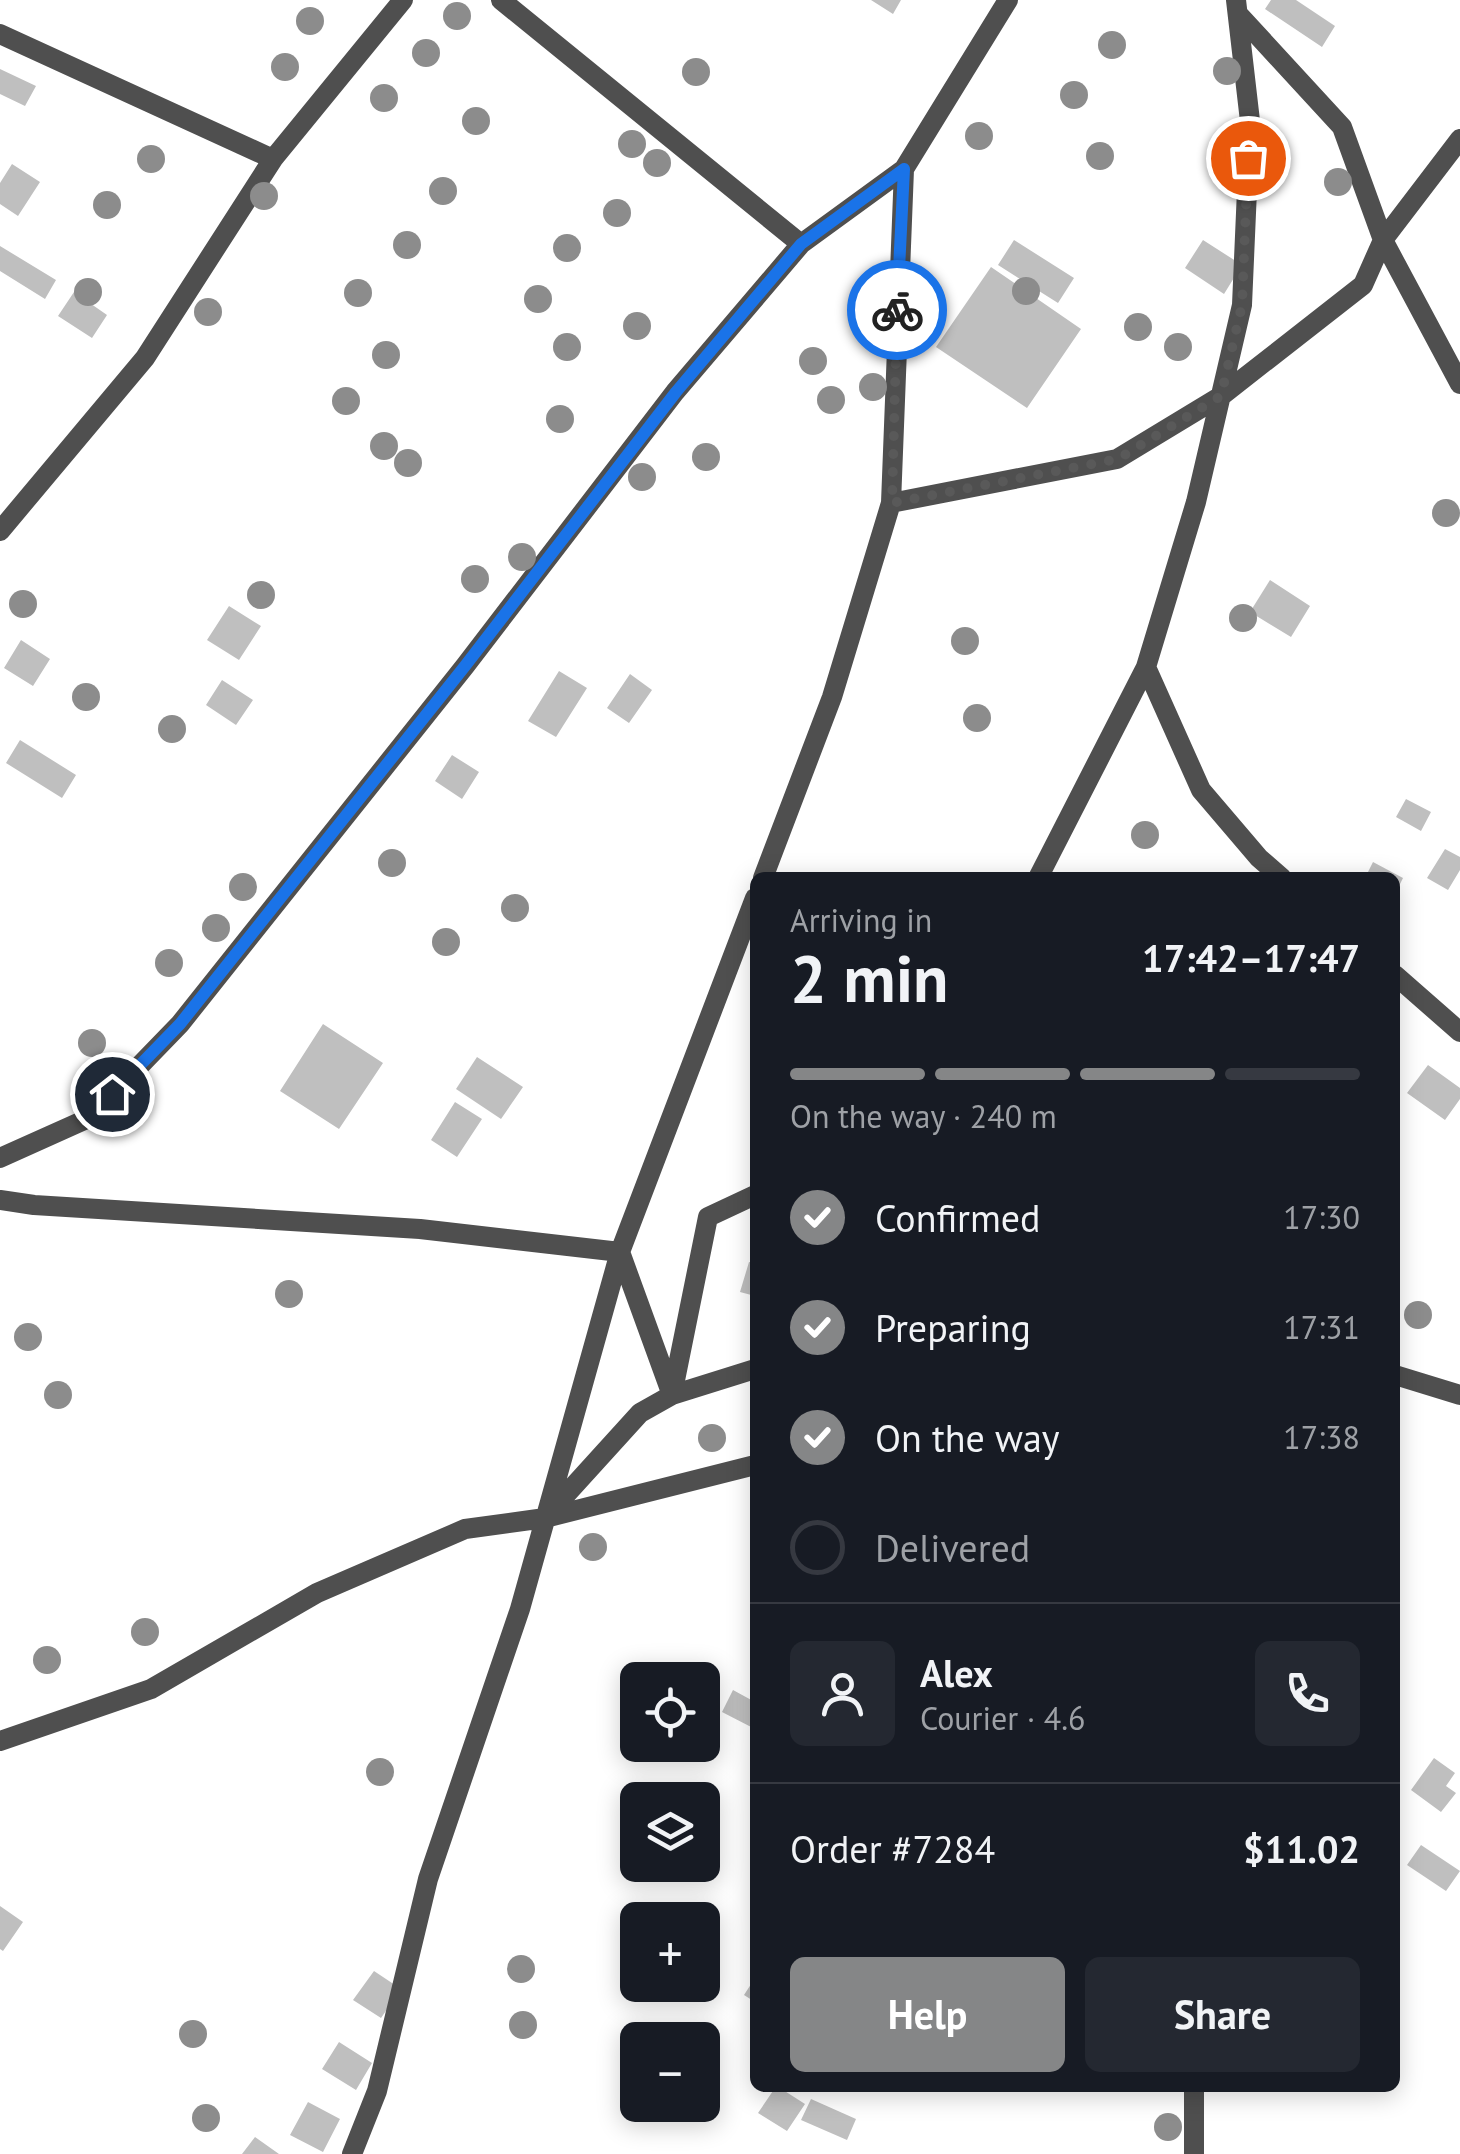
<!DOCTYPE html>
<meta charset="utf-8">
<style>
:root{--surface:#171b24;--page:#242831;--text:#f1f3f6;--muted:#9ea1a6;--line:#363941;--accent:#858687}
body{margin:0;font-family:"PT Sans",sans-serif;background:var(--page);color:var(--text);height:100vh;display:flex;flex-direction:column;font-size:38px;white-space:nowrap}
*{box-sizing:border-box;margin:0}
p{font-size:32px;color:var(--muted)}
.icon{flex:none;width:55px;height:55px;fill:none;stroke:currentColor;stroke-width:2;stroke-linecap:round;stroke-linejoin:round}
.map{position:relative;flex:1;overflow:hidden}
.drawer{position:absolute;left:750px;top:872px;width:650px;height:1220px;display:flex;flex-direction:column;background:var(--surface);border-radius:15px;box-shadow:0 5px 25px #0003}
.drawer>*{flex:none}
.controls{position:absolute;left:620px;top:1662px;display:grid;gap:20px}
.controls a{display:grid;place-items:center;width:100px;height:100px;border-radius:15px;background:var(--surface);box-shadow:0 5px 25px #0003;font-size:50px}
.pin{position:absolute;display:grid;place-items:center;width:85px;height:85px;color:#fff;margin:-42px;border:5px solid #fff;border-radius:50%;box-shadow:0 2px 10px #0007}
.courier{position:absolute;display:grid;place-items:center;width:100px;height:100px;margin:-50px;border:8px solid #1a73e8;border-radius:50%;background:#fff;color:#222;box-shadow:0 2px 12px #0007}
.overview em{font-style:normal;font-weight:700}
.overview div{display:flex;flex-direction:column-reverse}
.overview{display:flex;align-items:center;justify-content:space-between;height:170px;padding:0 40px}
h1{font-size:65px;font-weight:700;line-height:75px}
.bar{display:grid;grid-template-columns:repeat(4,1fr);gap:15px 10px;align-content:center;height:120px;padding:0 40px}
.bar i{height:12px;border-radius:8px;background:var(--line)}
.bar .current{background:var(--accent)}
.bar p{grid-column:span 4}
.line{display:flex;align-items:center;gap:25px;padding:0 40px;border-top:2px solid var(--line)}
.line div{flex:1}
.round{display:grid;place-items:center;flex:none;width:105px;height:105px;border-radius:15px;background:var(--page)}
ol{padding:0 40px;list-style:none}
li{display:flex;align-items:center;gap:30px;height:110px}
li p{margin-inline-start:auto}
li .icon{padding:10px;border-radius:50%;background:var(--accent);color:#fff;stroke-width:4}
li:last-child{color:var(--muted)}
li i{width:55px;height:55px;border:5px solid var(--line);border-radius:50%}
.primary-button{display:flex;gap:20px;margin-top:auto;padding:20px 40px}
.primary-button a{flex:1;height:115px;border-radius:15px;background:var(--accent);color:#fff;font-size:40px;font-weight:700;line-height:115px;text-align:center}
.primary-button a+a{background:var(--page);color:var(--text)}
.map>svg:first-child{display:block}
.building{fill:#bfbfbf}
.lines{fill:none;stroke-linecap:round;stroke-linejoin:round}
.minor{stroke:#4f4f4f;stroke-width:20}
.tree{fill:#8c8c8c}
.done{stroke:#595959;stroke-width:10;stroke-dasharray:0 18}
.route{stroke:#1a73e8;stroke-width:12}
</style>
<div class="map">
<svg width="1460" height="2154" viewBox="0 0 1460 2154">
<rect width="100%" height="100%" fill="#fff"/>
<path class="building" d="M871,0H901L893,14Z
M1271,0H1296L1335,26L1322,47L1265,9Z
M0,69L36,86L25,106L0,94Z
M12,164L40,182L18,216L0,204V183Z
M1014,240L1074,278L1058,303L998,265Z
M1203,240L1242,265L1224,294L1185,268Z
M0,246L56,280L45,299L0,271Z
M991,267L1081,329L1027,408L936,347Z
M74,292L107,315L92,338L58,316Z
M1270,580L1310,606L1291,637L1250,612Z
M229,606L261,626L239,660L207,640Z
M21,640L50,659L33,686L4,668Z
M559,671L587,688L556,737L528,721Z
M630,674L652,690L629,723L607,708Z
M222,680L253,700L236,725L206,705Z
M20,740L76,775L62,798L6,763Z
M452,755L479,772L462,799L435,781Z
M1406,799L1431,812L1421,831L1396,817Z
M1445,849L1460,857V870L1448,890L1427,878Z
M1373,862L1403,878L1395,894V878H1365Z
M323,1024L383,1063L339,1129L280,1091Z
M477,1057L523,1087L501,1119L456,1089Z
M1428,1065L1460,1088V1099L1445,1120L1407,1093Z
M455,1102L482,1119L457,1157L431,1140Z
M749,1262L755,1263V1296L740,1292Z
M733,1690L755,1702V1729L722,1712Z
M1434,1758L1455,1773L1446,1786L1456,1793L1441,1812L1411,1790Z
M1421,1845L1460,1871L1446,1891L1407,1865Z
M0,1906L23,1922L3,1951L0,1949Z
M374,1971L401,1989L381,2018L353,2000Z
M755,1978V2002L744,1995Z
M339,2042L372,2063L356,2090L322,2069Z
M775,2088H780L805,2104L787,2131L758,2113Z
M811,2099L856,2119L847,2140L801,2120Z
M308,2102L340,2119L323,2152L290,2135Z
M255,2137L279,2154H242Z"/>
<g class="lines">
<path class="minor" d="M501,0L801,244
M1239,15L1342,127L1383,240L1460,384
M0,34L273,159
M891,503L1117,459L1221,396L1363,285L1383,240L1460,139
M0,531L145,358L273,159L403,0
M1146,667L1201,790L1259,858L1282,878
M763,878L832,697L891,503L904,169
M1038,878L1146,667L1196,502L1242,305L1250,121L1236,0
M1395,975L1460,1032
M0,1158L89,1118L180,1024L465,666L675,392L801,244L904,169L1008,0
M0,1200L34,1205L420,1229L620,1252L672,1395L755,1369
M1395,1375L1460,1395
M551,1511L640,1413L672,1395L708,1217L755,1195
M0,1741L151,1689L317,1593L465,1529L545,1518L755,1465
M352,2154L377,2091L428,1879L520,1609L620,1252L755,898
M1194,2154V2088"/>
</g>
<g class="tree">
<circle cx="457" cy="16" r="14"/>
<circle cx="310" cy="21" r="14"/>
<circle cx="1112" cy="45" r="14"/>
<circle cx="426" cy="53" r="14"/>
<circle cx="285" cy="67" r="14"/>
<circle cx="1227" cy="71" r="14"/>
<circle cx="696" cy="72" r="14"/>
<circle cx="1074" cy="95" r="14"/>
<circle cx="384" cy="98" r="14"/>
<circle cx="476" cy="121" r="14"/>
<circle cx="979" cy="136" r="14"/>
<circle cx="632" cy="144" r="14"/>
<circle cx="1100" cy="156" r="14"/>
<circle cx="151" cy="159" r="14"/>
<circle cx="657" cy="163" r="14"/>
<circle cx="1338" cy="182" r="14"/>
<circle cx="443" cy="191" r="14"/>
<circle cx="264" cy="196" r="14"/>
<circle cx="107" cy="205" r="14"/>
<circle cx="617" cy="213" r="14"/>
<circle cx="407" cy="245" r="14"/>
<circle cx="567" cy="248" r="14"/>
<circle cx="1026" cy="291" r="14"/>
<circle cx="88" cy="292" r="14"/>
<circle cx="358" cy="293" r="14"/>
<circle cx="538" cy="299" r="14"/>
<circle cx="208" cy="312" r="14"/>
<circle cx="637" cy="326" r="14"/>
<circle cx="1138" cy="327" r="14"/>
<circle cx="567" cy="347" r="14"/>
<circle cx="1178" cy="347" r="14"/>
<circle cx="386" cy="355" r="14"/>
<circle cx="813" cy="361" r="14"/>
<circle cx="873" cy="387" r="14"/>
<circle cx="831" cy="400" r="14"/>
<circle cx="346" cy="401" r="14"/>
<circle cx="560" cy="419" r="14"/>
<circle cx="384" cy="446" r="14"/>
<circle cx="706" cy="457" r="14"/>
<circle cx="408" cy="463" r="14"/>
<circle cx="642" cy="477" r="14"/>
<circle cx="1446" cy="513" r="14"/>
<circle cx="522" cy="557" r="14"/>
<circle cx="475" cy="579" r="14"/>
<circle cx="261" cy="595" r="14"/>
<circle cx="23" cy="604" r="14"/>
<circle cx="1243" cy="618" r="14"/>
<circle cx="965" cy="641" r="14"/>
<circle cx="86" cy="697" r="14"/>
<circle cx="977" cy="718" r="14"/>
<circle cx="172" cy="729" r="14"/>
<circle cx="1145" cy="835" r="14"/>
<circle cx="392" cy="863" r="14"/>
<circle cx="243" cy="887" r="14"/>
<circle cx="515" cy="908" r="14"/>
<circle cx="216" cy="928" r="14"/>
<circle cx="446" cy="942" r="14"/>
<circle cx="169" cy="963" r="14"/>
<circle cx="92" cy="1043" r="14"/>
<circle cx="289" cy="1294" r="14"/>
<circle cx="1418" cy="1315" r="14"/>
<circle cx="28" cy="1337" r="14"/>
<circle cx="58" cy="1395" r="14"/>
<circle cx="712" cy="1438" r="14"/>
<circle cx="593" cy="1547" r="14"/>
<circle cx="145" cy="1632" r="14"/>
<circle cx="47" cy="1660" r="14"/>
<circle cx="380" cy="1772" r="14"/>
<circle cx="521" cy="1969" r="14"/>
<circle cx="523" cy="2025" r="14"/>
<circle cx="193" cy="2034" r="14"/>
<circle cx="206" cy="2118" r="14"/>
<circle cx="1168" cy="2127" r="14"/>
</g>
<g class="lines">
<path class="done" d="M897,310L892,503L1118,459L1221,396L1242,305L1248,158"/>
<path class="route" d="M112,1094L180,1024L465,666L676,392L801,244L904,169L897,310"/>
</g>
</svg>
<div class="controls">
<a><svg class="icon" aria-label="locate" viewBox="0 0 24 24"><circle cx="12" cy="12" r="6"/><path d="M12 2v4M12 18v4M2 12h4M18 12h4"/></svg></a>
<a><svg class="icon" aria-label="layers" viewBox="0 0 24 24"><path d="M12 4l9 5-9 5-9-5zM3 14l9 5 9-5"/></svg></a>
<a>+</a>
<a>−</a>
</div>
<div class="pin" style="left:1248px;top:158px;background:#ea580c"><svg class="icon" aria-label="bag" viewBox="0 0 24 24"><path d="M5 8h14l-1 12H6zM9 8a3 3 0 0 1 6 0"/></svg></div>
<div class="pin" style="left:112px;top:1094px;background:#1f2937"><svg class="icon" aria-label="home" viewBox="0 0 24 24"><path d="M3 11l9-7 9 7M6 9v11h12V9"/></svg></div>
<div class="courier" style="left:897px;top:310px"><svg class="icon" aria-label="bike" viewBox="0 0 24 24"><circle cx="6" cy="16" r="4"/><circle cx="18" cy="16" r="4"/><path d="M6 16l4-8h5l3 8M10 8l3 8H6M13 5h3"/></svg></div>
<section class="drawer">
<div class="overview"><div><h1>2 min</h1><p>Arriving in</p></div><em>17:42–17:47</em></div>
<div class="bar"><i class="current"></i><i class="current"></i><i class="current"></i><i></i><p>On the way · 240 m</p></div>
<ol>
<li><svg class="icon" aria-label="check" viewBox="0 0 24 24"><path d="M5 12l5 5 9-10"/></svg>Confirmed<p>17:30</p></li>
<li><svg class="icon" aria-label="check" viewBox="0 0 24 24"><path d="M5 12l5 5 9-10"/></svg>Preparing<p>17:31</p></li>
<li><svg class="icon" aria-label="check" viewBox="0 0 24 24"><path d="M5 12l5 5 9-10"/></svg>On the way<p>17:38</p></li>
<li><i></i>Delivered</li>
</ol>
<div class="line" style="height:180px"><a class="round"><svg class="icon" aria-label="person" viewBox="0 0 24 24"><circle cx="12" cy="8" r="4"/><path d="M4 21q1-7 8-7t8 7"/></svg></a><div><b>Alex</b><p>Courier · 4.6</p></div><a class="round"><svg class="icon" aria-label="phone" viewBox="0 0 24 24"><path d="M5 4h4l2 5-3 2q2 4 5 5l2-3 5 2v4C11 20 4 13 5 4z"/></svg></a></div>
<div class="line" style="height:130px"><div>Order #7284</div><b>$11.02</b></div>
<div class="primary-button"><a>Help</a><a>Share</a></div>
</section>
</div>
